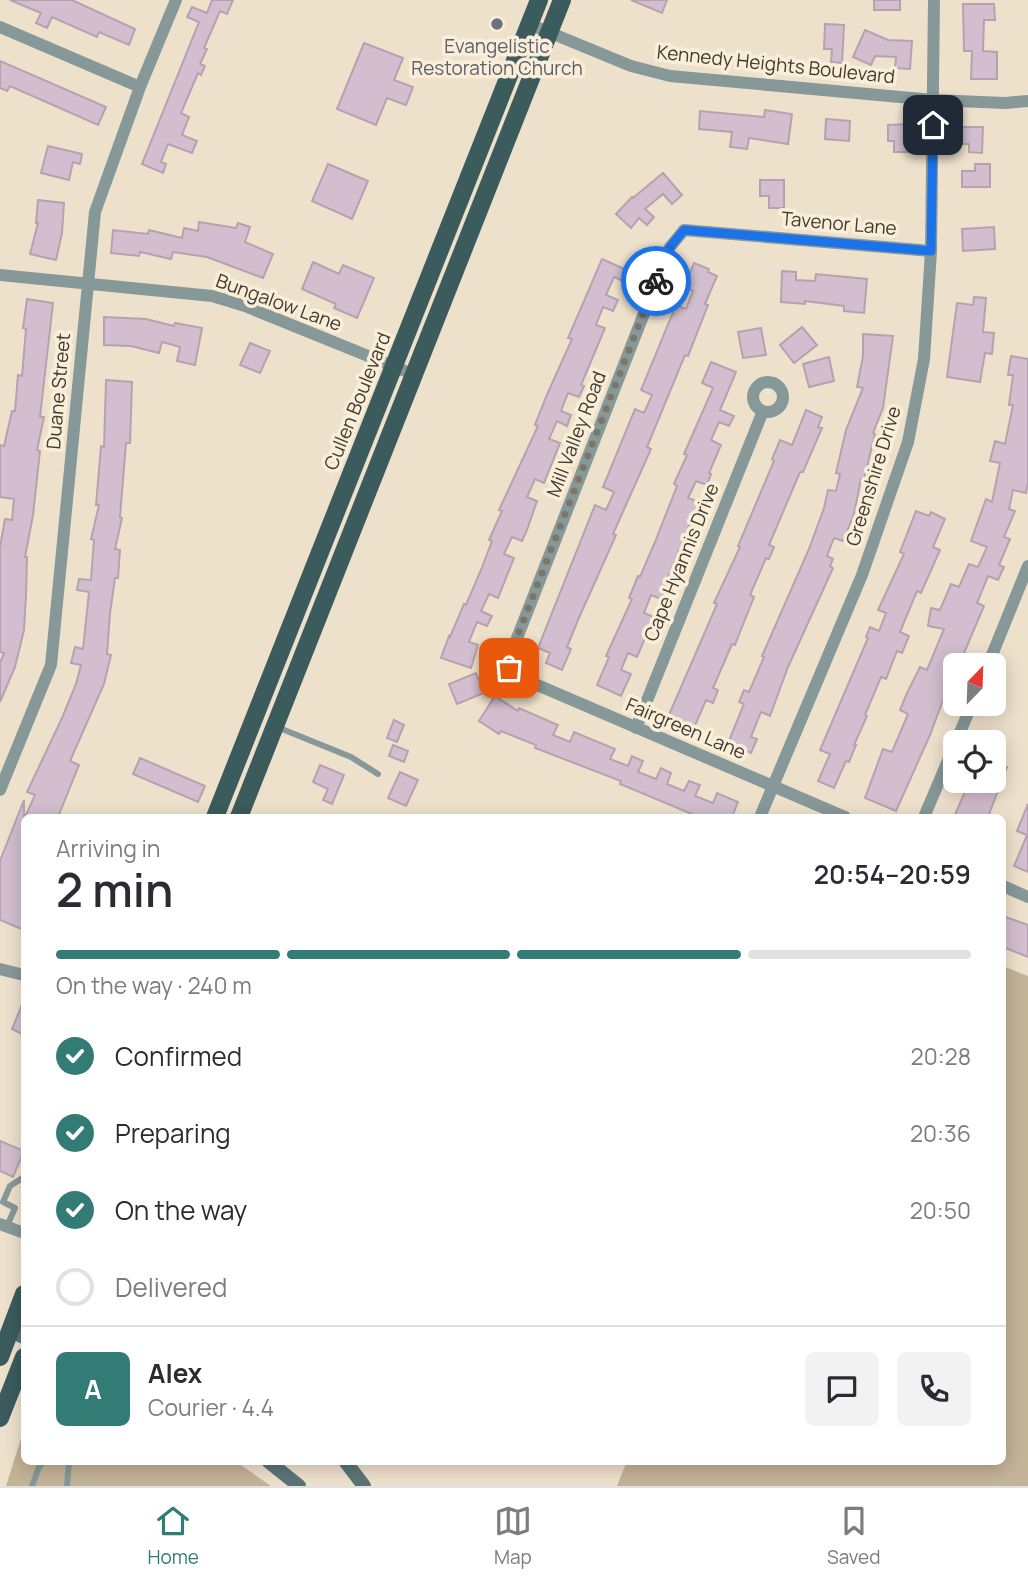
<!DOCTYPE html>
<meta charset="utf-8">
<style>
:root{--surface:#fff;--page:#f2f2f3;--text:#2b2b33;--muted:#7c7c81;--line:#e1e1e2;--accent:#337b75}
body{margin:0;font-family:Manrope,sans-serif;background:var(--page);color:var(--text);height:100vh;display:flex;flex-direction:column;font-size:26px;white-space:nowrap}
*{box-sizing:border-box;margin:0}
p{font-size:23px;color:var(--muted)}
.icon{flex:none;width:38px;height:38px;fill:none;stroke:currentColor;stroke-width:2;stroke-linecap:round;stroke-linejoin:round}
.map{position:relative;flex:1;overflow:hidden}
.details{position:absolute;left:21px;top:814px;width:985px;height:651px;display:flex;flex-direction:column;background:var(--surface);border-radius:10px;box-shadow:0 4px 18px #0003}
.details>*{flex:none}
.needle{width:46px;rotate:23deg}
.buttons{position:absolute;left:943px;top:653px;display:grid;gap:14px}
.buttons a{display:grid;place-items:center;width:63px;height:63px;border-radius:10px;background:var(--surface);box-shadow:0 4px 18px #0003;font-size:35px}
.pin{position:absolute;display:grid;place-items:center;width:60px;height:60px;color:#fff;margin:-30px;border-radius:14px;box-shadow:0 4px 10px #0006}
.courier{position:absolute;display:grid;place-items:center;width:70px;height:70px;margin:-35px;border:5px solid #1a73e8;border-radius:50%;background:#fff;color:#222;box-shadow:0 2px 9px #0007}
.headline em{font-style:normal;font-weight:600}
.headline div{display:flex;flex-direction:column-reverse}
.headline{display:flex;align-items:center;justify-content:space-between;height:119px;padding:0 35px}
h1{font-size:46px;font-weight:600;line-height:52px}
.bar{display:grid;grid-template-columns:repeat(4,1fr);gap:10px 7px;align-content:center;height:84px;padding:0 35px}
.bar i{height:9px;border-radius:5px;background:var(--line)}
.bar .current{background:var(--accent)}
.bar p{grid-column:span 4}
.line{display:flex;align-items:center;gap:18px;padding:0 35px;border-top:2px solid var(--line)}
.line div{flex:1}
.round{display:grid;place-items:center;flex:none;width:74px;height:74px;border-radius:10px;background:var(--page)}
ol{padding:0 35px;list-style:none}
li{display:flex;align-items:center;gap:21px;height:77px}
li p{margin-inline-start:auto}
li .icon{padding:7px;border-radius:50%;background:var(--accent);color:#fff;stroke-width:4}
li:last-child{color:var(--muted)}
li i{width:38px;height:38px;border:4px solid var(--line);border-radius:50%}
.tab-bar{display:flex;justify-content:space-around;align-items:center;height:98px;border-top:2px solid var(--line);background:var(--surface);font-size:19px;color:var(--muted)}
.tab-bar a{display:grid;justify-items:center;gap:4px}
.tab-bar .current{color:var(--accent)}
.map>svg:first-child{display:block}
.green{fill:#c3b397}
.building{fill:#d2bece;stroke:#b5a2b1;stroke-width:2}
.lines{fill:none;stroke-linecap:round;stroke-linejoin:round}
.service{stroke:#879899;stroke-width:6}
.minor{stroke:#879899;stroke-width:12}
.secondary{stroke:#5b7576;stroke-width:14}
.primary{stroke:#3b5b5d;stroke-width:18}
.done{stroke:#7d7569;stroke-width:7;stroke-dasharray:0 12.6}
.route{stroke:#1a73e8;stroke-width:9}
.worship-dot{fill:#6b7280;stroke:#fbeed9;stroke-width:2.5}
.labels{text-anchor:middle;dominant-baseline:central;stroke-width:7;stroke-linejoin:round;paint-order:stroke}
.worship-label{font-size:19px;fill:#5b616d;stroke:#fbeed9}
.street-label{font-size:19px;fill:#403b33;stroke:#fbeed9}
</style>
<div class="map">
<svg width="1028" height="1486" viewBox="0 0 1028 1486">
<rect width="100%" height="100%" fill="#eee1cc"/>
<path class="green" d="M1003,966L1028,976V1486H617L627,1461H1003Z
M24,1429V1461H235L271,1486H6Z"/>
<path class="building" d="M10,0H72L135,29L129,45L99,32L97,37L52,17L47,28L36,23L41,13Z
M212,0H233L227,14L220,11L204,48L207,49L200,64L205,66L201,75L198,73L181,113L189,117L182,135L197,141L192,153L168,144L161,162L166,164L163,173L142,164L199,22L187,17L192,7L207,13Z
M631,0H667L662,13Z
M874,0H900V10H874Z
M963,4H994L995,20H984L983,51L997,52V79H971L972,51H964Z
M825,24L844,25L842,63L831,62L832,49H824Z
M865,30L888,40L912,41L910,69L895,68L896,57L875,56L871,65L853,57Z
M364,43L403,58L394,80L413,87L406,105L387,98L376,125L337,109Z
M0,61L106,107L98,125L10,86L7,91L0,88Z
M765,110L792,114L788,144L749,138L747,149L730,147L732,132L699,129L700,111L764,117Z
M826,119L850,121L849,141L825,139Z
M910,124V152H894V141H888V125Z
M961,127H983L982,153L969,152V144H960Z
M48,146L82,154L80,164L73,162L69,180L41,173Z
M328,164L368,181L352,219L312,201Z
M975,164H990V187H962V171H975Z
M663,173L682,195L672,204L663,194L645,209L654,217L647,225L639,218L631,228L616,214L632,197L633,198Z
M760,180H784V208H769V196H760Z
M38,200L64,203L62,233L56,260L30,254L38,223H36Z
M199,222L236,228L238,223L250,227L245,242L273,254L263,278L207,257L173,252L171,259L140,252L139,256L111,253L113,230L148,234L149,230L182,238L184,228L198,231Z
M994,227L995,249L963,251L962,229Z
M602,259L629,271L625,282L614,277L606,295L618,300L613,311L603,307L596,325L605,328L581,385L584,386L579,397L568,393L561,411L571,415L567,426L557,421L549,439L560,443L544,483L535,479L527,497L537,501L527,530L522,541L512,537L504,554L514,558L498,598L489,594L481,611L492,616L487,626L477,622L469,642L478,645L471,668L441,658L449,636L450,637L464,604L466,605L481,570L492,541L489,540L502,511L499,510L538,426L535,425L546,397L572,339L568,338Z
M313,262L339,274L343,265L374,278L357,318L334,308L336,304L302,289Z
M694,263L709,269L708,272L717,276L705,304L708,305L688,356L685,355L647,447L651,449L613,534L616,535L578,620L567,647L571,649L562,670L546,663L550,653L538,648L595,505L606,510L614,492L603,487L635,409L644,413L652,395L641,390L676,305L686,309L693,291L684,287Z
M782,271L796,272V280L815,281L816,274L867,279L864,313L844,311V306L805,301V304L781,302Z
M974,297L986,298L983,332L994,333L992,354L985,353L980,382L947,377L957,303L973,305Z
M27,299L53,303L40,417H44L37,450L40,451L33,515L25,557H27L26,595L24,630L15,667L0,702V663L4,653L0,652V547L5,519L12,520L14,499L0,497V445L4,446L12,411H15L18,375L22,376L26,329L23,328Z
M104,317L146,319L174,326L175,323L202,328L195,365L177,361L180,347L162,342L159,353L131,346L104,345Z
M802,327L817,345L794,363L780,345Z
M761,328L766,355L743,358L738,332Z
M863,334L893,336L883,408L873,433L875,434L864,479H861L854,514L843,541L834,538L827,556L833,559L830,566L833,568L788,667L770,716L761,712L751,737L757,739L751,753L728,743L744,704L739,702L744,690L749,692L764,657L762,656L809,549L824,508L828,490L836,491L840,474L836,473L846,430L863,388L857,387L863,356Z
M250,343L270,351L260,373L240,365Z
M1011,356L1028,359V483L1026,493L1013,490L1009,509L1015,511L1004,537L1010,539L999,565L1004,567L998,580L988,576L977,603L984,606L959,665H956L930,735L896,811L865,798L883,749L892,752L908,714L900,710L907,693L920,667L927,670L944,629L928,626L931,608L940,610L951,584L959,587L969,564L978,567L987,547L971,541L986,499L992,502L1000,463L990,461L995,441L1005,444L1013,405H1009L1013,375H1008Z
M829,357L834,381L809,387L803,364Z
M711,362L736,372L720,410L734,416L729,426L719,422L711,440L721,445L709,473L711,474L707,485L696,481L688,498L699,502L664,587L666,588L661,599L651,595L644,613L654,617L637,657L628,653L621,670L631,674L621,696L597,685L609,657L606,656L632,599L629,598L638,576L640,577L655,542L677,486L674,484L687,455L684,454L713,388L702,383Z
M106,380L132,382L130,443H126L120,517L122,518L115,549L120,550L118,578H115L110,613L107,654L111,655L104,684L70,761L79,765L58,817H25L35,795L27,792L62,718L76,684L81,665L71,663L75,647L83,649L89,592L77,590L79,579L91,580L94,540L91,539L99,505H96L101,446L104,447Z
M806,410L822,417L818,427L822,428L803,472H800L769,545L774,547L769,559L766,558L750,595L754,597L740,632L735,645L732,644L713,688L718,690L713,703L706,700L694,728L668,717L705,632L717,604L714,603L740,547L738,546L774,461L772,459L780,440L792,445Z
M916,511L929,516L931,512L945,519L933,547L940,550L921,593L917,591L900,632L909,636L902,653L897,651L886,679L881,677L865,715L867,716L854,745H856L849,762L846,761L834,788L818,781L830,754L820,750L868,638L866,637L870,627L879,631L886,613L878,610L904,554L900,552Z
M476,673L484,693L457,704L449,684Z
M495,696L518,711L519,708L558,725L553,735L570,742L574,732L615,749L610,759L628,766L632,756L643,761L638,772L656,779L661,768L671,773L667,784L684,791L689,781L700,785L695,796L713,803L717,793L738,802L732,817H699L620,784L621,781L535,748L536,745L501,731L499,734L479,721Z
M394,720L404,725L397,742L387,738Z
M393,745L408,751L404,762L389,756Z
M140,758L205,786L198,802L133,774Z
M994,762L1007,767L988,817H954L970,780H994Z
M320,765L344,775L332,804L323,800L328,789L313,782Z
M400,772L418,780L406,806L388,798Z
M24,800V930L0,920V861Z
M1028,804V872L1014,866L1027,835L1017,831Z
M1003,916L1028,925V957L1003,947Z
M24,1000V1035L12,1029Z
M0,1141L24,1151L13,1177L0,1171Z"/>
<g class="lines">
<path class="service" d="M277,727L351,757L378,774
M7,1226L15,1208L3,1202L10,1186L24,1177
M32,1486L39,1467L44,1461
M67,1486L69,1461"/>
<path class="minor" d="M529,24L631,66L670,76L933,100L1005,103L1028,101
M0,27L140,87
M0,275L212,296L245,306L415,375
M753 397a15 15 0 1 1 30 0a15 15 0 1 1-30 0Z
M988,665L1028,566
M636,728L763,411
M0,790L51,665L95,212L140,87L176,0
M760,817L862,575L908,442L924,359L931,251L934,0
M845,817L521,678L509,668L512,651L670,247L684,230L931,251
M924,817L972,704
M1003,886L1028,897
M0,969L24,975
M0,1224L24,1233"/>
<path class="secondary" d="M10,1331L24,1337
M268,1461L299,1486
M345,1461L364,1486"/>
<path class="primary" d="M215,817L539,0
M239,817L562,0
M0,1357L24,1294
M0,1418L24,1357"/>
</g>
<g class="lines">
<path class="done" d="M509,668L512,650L656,281"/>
<path class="route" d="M656,281L670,247L684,230L931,251L933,125"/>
</g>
<circle class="worship-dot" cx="497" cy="24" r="7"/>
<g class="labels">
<g class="worship-label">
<text x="497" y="46">Evangelistic<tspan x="497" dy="22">Restoration Church</tspan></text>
</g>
<g class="street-label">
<text transform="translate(776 64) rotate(6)">Kennedy Heights Boulevard</text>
<text transform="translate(839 223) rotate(5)">Tavenor Lane</text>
<text transform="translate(279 302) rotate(20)">Bungalow Lane</text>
<text transform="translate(58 391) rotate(-85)">Duane Street</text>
<text transform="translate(357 401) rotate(-68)">Cullen Boulevard</text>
<text transform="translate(576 434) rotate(-69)">Mill Valley Road</text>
<text transform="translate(873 476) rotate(-73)">Greenshire Drive</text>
<text transform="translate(681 562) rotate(-68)">Cape Hyannis Drive</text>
<text transform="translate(686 728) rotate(23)">Fairgreen Lane</text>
</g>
</g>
</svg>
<div class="buttons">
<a><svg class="needle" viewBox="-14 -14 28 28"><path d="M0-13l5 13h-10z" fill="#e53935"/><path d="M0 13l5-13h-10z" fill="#7c7c81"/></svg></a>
<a><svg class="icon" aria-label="locate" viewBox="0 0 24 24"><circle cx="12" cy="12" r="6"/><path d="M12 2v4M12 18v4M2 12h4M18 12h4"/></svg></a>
</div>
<div class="pin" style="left:509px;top:668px;background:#ea580c"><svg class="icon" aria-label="bag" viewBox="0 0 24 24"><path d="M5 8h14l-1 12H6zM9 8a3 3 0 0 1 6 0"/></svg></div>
<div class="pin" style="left:933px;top:125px;background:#1f2937"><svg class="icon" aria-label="home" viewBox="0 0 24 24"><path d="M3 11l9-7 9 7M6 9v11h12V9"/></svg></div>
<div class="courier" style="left:656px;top:281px"><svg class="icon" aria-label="bike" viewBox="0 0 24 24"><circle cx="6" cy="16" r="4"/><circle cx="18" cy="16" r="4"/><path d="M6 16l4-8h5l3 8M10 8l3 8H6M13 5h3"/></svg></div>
<section class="details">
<div class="headline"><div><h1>2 min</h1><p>Arriving in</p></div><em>20:54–20:59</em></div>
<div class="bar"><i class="current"></i><i class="current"></i><i class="current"></i><i></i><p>On the way · 240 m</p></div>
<ol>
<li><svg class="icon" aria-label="check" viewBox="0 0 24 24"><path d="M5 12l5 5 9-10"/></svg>Confirmed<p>20:28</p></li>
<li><svg class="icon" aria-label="check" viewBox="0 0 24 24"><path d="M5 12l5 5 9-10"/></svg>Preparing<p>20:36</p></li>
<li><svg class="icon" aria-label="check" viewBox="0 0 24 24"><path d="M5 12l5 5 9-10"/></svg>On the way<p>20:50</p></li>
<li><i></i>Delivered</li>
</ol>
<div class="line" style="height:126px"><b class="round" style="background:var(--accent);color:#fff">A</b><div><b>Alex</b><p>Courier · 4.4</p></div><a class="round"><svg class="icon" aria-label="chat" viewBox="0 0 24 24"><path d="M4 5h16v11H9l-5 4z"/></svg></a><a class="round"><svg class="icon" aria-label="phone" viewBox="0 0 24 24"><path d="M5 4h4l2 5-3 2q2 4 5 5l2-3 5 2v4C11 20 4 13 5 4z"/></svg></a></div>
</section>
</div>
<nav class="tab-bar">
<a class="current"><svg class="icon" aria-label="home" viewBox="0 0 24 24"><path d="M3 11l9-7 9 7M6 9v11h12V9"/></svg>Home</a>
<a><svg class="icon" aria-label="map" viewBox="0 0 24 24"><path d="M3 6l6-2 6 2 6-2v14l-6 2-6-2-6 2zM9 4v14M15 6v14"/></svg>Map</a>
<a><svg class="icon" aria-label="saved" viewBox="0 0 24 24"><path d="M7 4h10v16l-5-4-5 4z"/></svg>Saved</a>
</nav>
